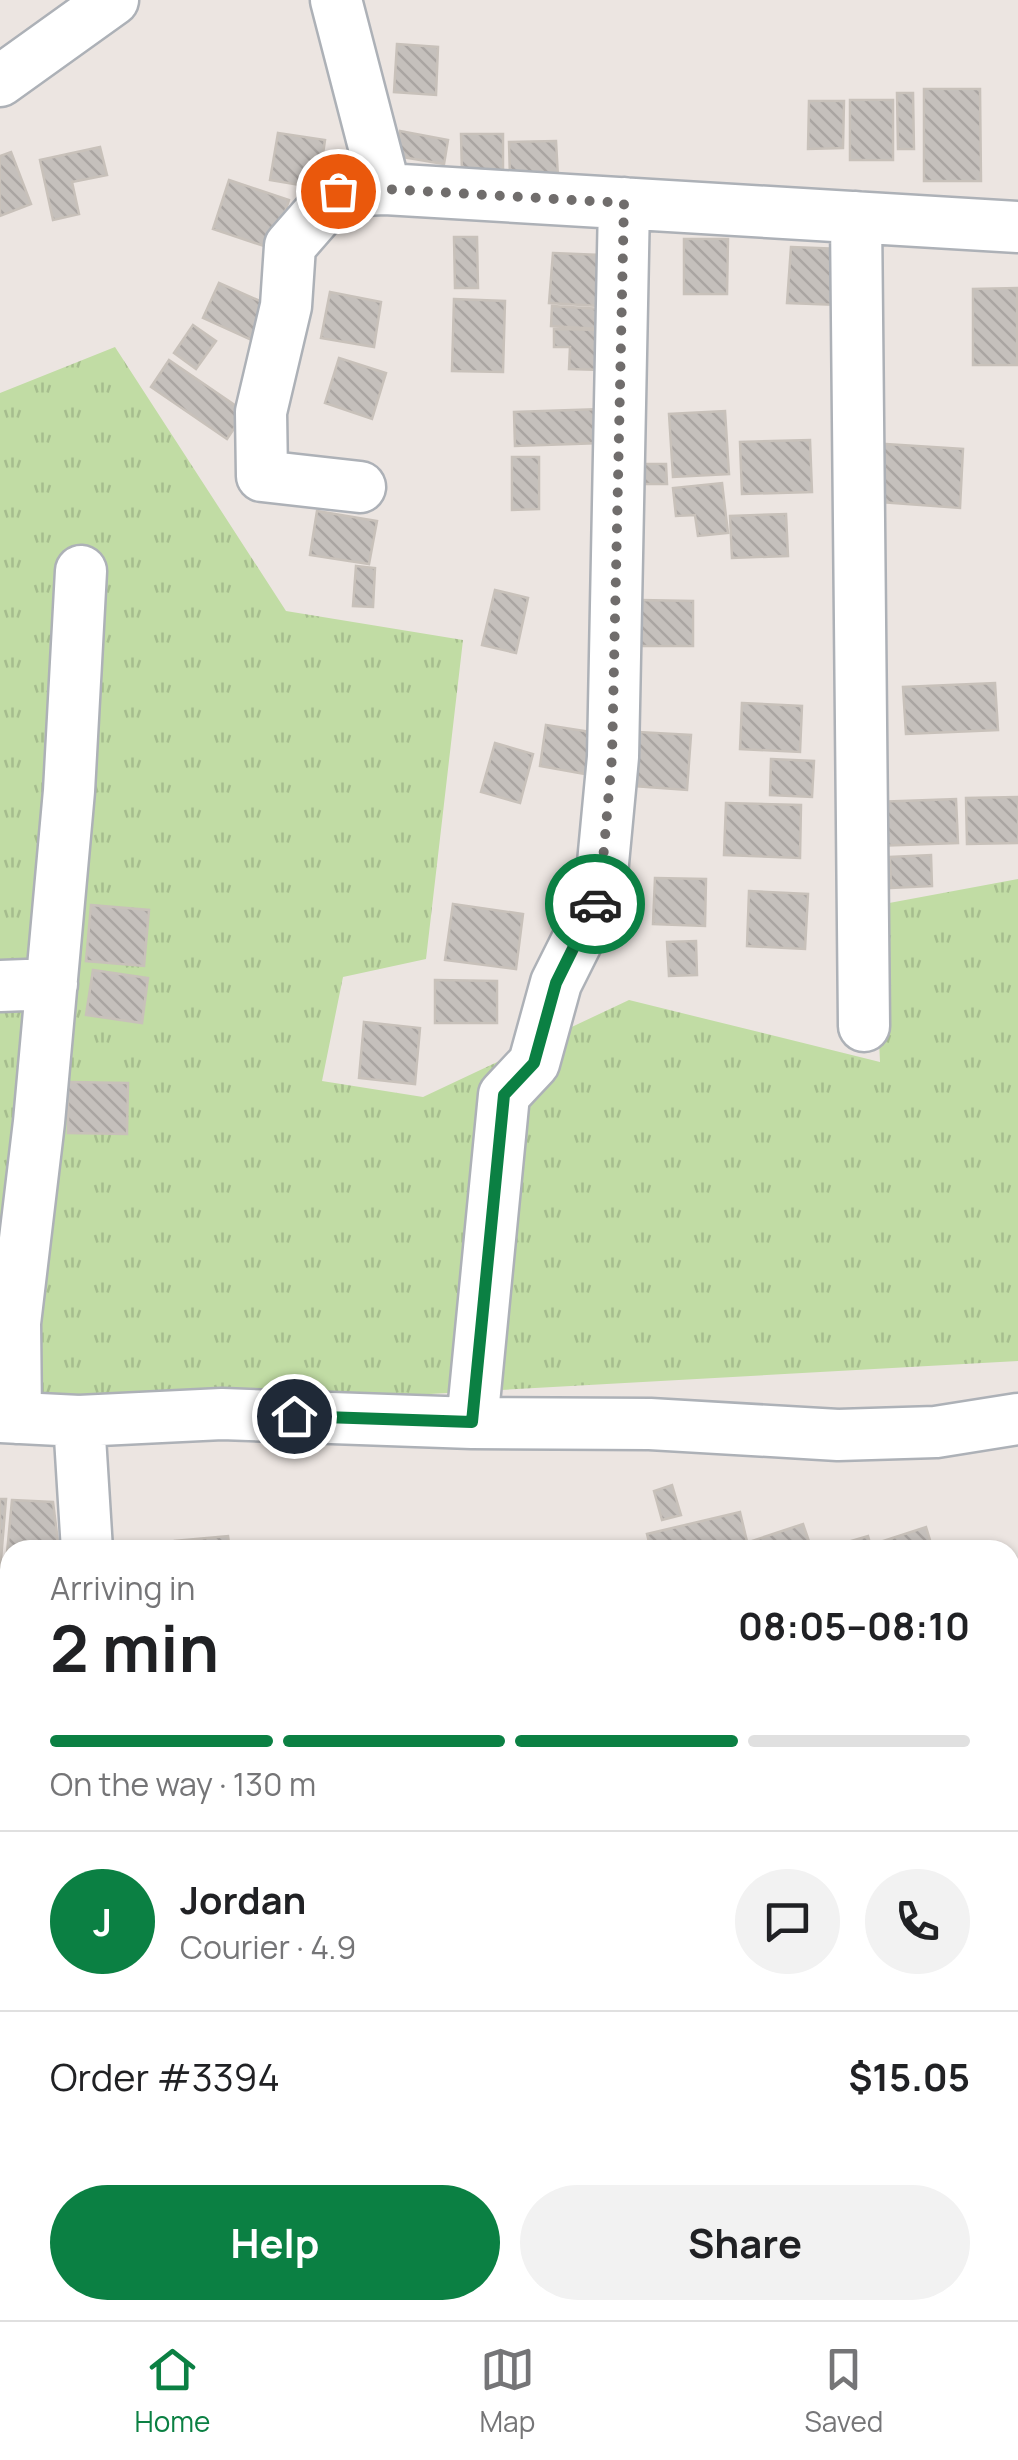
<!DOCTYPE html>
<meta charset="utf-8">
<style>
:root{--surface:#fff;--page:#f2f2f2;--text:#202124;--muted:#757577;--line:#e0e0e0;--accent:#0b8043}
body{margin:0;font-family:Manrope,sans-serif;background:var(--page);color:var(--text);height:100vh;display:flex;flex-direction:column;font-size:38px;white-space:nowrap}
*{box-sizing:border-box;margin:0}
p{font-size:32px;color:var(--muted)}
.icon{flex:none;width:55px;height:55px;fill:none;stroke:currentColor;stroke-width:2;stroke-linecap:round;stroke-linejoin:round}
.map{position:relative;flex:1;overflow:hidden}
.sheet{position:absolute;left:0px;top:1540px;width:1020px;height:780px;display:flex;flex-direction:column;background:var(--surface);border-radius:30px 30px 0 0;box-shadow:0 2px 8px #0004}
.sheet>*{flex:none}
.pin{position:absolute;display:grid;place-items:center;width:85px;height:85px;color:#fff;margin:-42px;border:5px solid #fff;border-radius:50%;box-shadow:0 2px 10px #0007}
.courier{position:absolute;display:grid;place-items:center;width:100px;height:100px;margin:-50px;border:8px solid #0b8043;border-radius:50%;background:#fff;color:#222;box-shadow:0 2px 12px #0007}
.summary em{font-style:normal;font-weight:700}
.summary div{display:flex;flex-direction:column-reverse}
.summary{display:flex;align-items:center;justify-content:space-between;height:170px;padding:0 50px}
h1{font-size:65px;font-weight:700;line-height:75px}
.bar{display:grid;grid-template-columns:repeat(4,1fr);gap:15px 10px;align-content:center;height:120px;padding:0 50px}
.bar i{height:12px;border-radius:8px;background:var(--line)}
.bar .on{background:var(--accent)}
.bar p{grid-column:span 4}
.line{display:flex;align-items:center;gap:25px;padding:0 50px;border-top:2px solid var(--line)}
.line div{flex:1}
.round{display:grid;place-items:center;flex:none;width:105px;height:105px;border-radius:52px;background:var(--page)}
.action{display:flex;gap:20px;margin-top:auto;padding:20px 50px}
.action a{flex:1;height:115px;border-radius:60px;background:var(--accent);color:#fff;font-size:40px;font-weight:700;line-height:115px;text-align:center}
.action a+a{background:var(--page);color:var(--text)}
.tab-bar{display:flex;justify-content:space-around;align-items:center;height:140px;border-top:2px solid var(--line);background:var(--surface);font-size:28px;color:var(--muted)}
.tab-bar a{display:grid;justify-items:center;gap:5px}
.tab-bar .on{color:var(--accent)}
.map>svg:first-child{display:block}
.grass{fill:url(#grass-tufts)}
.building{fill:url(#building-back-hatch);stroke:#c8c1ba;stroke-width:2.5}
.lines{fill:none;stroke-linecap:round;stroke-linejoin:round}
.minor-casing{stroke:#adb1b7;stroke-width:55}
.minor{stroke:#fff;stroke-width:50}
.done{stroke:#706d6c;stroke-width:10;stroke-dasharray:0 18}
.route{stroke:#0b8043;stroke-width:12}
</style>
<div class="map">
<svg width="1018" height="2320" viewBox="0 0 1018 2320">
<defs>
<pattern id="grass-tufts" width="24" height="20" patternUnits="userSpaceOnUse" patternTransform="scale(2.5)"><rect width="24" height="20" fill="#c1dca4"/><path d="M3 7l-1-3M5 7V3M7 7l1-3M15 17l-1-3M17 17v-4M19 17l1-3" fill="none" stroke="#a6bd8e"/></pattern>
<pattern id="building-back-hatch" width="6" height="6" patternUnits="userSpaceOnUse" patternTransform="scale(2.5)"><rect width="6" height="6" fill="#c5c0bc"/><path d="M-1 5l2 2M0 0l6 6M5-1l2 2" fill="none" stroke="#aaa5a2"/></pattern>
</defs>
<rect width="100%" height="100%" fill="#ece5e1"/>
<path class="grass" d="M115,347L286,611L463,640L426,959L343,977L322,1081L423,1097L629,1000L880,1062L873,906L1018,879V1361L287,1402L0,1407V393Z"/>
<path class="building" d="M397,44L438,47L436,95L394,92Z
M924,89H980L981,181H924Z
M897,93H913L914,149H898Z
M850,100H893V160H850Z
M809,101H844L843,148L808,149Z
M400,131L448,140L444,164L396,156Z
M278,133L325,140L318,188L270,180Z
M461,134H503V174H462Z
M556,141L558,177L510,178L509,142Z
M100,147L107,175L72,182L79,214L53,220L40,160Z
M11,152L31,204L0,216V156Z
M229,180L289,200L273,249L213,229Z
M454,237H477L478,288H455Z
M684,239H728L727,294H684Z
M791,247L842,249L839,305L787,303Z
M553,253L601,255L598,306L549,303Z
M219,283L269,305L254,341L203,318Z
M1017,288V365H973V289Z
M330,292L381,302L374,347L321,338Z
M454,299L505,301L503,372L452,371Z
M552,306L601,309L600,329L551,326Z
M193,325L216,341L196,369L174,353Z
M554,329L601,330V370L569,369L570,347H554Z
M339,358L386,373L372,419L325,403Z
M169,360L245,412L227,439L151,387Z
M601,409L602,443L515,446L514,412Z
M725,411L729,474L673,477L669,414Z
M810,440L812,492L742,494L740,442Z
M870,443L963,449L960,508L867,501Z
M512,457H539V509L512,510Z
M638,464H666L667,484H637Z
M722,483L728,533L698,536L695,515L676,516L673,488Z
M317,511L377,521L369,564L310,555Z
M786,514L788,556L732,558L730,516Z
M356,566L375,568L373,607L353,606Z
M495,590L528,598L516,653L482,645Z
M640,600L693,601V646H639Z
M995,683L998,730L906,734L903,687Z
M742,703L802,706L800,752L740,749Z
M546,725L591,732L585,774L540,766Z
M638,732L691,735L687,790L634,786Z
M495,743L533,754L520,803L481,792Z
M771,759L814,761L812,797L770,795Z
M1018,797V843L967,844L966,798Z
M956,799L958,843L875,846L874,802Z
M726,803L801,805L800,858L724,855Z
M931,855L932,886L891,888L890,857Z
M655,878L706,879L705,926L653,924Z
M749,891L808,894L805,949L747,946Z
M453,904L523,914L516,969L445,960Z
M91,905L149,910L144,966L86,961Z
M696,941L697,975L669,976L667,942Z
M93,970L148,978L142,1023L86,1015Z
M435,980L497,981V1023H435Z
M364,1022L420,1028L415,1084L359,1078Z
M68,1082L128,1083L127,1134L68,1133Z
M672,1485L681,1515L662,1520L654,1491Z
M0,1499H6L0,1572Z
M12,1500L53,1502L59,1550H10V1606H2Z
M740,1512L749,1550H651L647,1534Z
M803,1524L812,1550H755L752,1541Z
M926,1527L933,1550H883L880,1542Z
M228,1536L230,1550H176L175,1541Z
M868,1536L872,1550H824V1549Z
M1,1640H10V1660H2Z
M0,2220L10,2272L0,2274Z"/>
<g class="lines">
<defs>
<path id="minor" d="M336,0L385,189L1018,227
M0,81L113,0
M856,217L864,1026
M360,487L262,476L261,412L286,306L290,246L338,191L385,189
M0,986L52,984
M0,1417L79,1421L222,1414L472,1423L650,1424L838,1435L936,1432L1018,1419
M16,1418L15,1323L39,1122L69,791L81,571
M79,1421L87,1550
M472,1423L504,1095L534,1063L556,983L600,895L613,757L624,203
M0,1694L10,1696
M0,2185L10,2184
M170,2310L173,2320
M453,2310L464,2320"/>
</defs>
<use href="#minor" class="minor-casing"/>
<use href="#minor" class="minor"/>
</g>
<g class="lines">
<path class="done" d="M338,191L385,189L624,203L612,757L600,894L595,904"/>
<path class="route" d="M294,1416L472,1422L504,1095L534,1063L556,983L595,904"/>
</g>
</svg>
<div class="pin" style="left:338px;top:191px;background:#ea580c"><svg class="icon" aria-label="bag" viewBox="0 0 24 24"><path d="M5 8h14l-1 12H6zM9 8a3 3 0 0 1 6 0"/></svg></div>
<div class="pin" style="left:294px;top:1416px;background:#1f2937"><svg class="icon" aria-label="home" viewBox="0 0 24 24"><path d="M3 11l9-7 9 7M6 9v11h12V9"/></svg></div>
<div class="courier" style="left:595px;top:904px"><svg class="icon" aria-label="car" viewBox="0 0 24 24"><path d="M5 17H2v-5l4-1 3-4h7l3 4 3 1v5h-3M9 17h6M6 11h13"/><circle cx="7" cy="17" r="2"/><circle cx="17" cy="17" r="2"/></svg></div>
<section class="sheet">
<div class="summary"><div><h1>2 min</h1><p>Arriving in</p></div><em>08:05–08:10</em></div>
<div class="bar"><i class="on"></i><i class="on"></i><i class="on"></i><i></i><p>On the way · 130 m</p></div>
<div class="line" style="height:180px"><b class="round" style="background:var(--accent);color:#fff">J</b><div><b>Jordan</b><p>Courier · 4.9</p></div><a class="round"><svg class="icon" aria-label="chat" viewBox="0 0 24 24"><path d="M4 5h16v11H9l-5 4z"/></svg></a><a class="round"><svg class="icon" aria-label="phone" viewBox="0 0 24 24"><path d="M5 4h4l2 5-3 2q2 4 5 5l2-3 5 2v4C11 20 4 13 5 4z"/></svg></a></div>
<div class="line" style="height:130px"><div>Order #3394</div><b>$15.05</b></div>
<div class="action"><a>Help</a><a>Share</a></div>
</section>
</div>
<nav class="tab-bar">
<a class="on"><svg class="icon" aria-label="home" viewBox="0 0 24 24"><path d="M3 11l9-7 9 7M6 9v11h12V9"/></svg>Home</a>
<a><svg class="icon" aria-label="map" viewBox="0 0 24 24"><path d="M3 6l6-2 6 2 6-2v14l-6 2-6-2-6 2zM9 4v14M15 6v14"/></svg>Map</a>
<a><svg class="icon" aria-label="saved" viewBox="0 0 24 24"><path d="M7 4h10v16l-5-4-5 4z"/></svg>Saved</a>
</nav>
